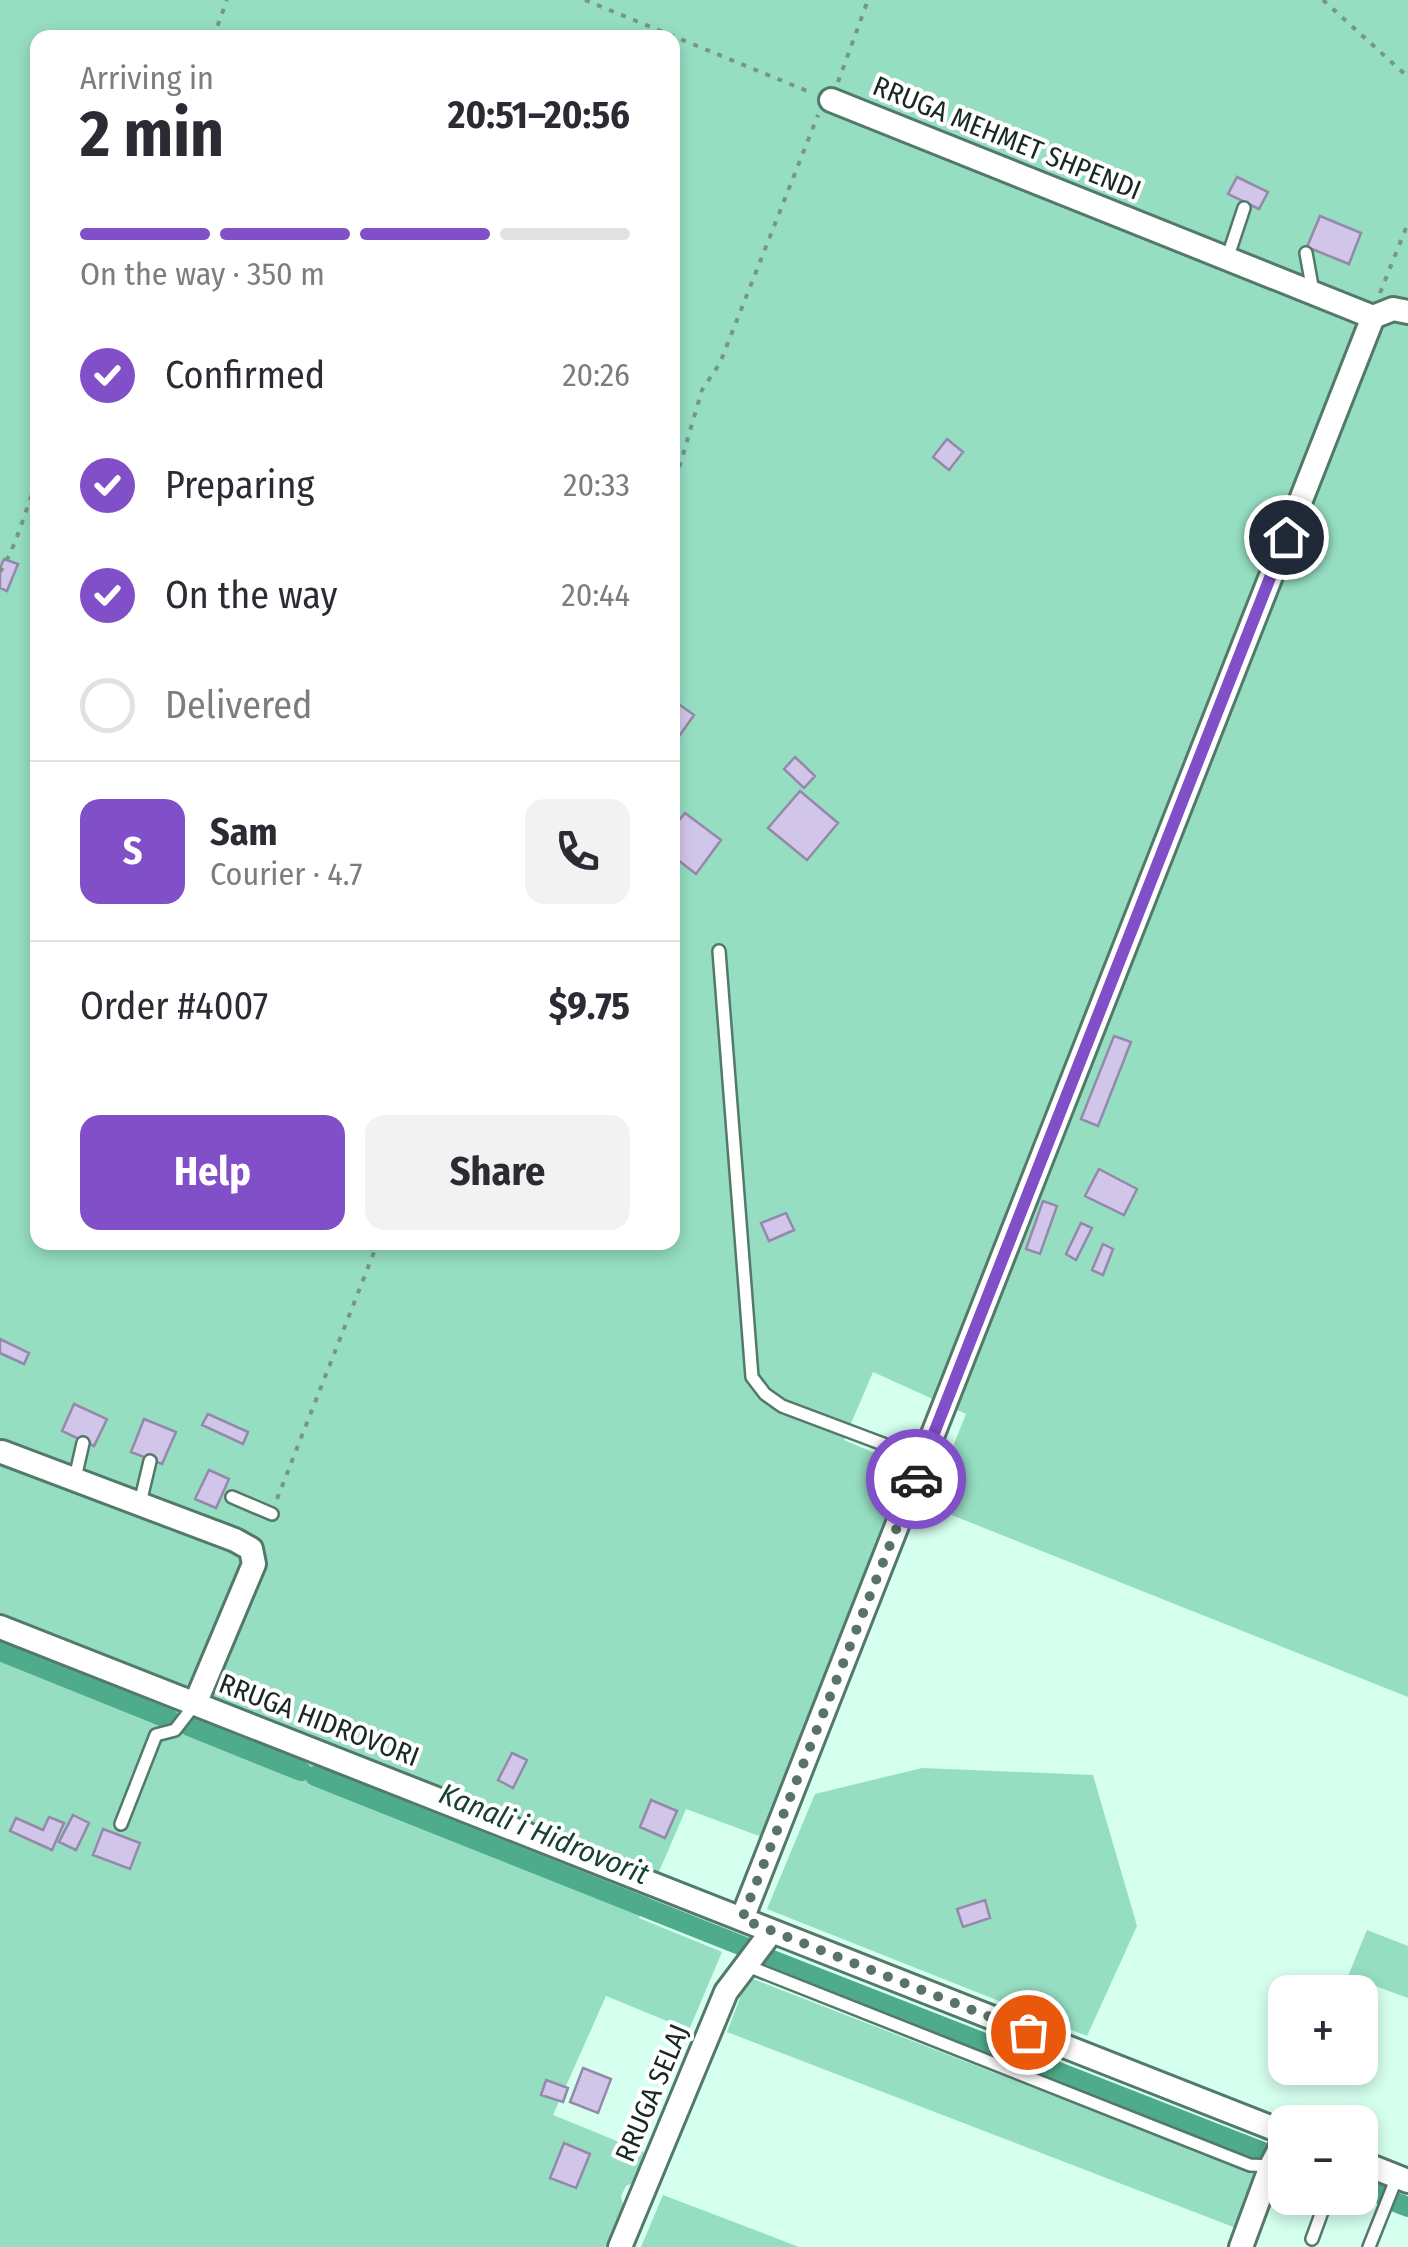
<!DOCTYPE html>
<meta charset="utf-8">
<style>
:root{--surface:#fff;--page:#f2f2f3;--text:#2b2b33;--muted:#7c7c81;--line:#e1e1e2;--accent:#814fc7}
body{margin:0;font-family:"Fira Sans Condensed",sans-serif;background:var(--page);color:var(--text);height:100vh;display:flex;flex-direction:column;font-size:38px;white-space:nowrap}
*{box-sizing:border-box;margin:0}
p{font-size:32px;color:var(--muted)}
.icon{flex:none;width:55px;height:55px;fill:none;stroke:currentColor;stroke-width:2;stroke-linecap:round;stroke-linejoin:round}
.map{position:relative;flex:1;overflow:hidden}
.side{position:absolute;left:30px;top:30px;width:650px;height:1220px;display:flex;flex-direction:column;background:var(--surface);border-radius:20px;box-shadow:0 5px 15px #0003}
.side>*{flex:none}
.buttons{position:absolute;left:1268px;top:1975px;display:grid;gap:20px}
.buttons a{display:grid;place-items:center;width:110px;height:110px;border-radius:20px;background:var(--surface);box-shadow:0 5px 15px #0003;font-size:50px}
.pin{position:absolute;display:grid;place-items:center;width:85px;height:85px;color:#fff;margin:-42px;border:5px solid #fff;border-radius:50%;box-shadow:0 2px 10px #0007}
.courier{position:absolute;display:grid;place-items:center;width:100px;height:100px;margin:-50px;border:8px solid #814fc7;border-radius:50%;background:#fff;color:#222;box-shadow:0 2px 12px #0007}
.summary em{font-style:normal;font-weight:700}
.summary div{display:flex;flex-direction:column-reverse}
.summary{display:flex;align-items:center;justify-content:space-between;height:170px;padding:0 50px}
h1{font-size:65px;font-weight:700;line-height:75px}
.bar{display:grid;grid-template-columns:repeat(4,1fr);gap:15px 10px;align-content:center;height:120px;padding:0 50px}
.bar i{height:12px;border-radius:8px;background:var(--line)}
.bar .on{background:var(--accent)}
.bar p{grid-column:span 4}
.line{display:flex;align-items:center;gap:25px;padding:0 50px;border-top:2px solid var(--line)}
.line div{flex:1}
.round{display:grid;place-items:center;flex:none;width:105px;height:105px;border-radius:20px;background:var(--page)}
ol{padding:0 50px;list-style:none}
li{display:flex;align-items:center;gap:30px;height:110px}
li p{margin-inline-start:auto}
li .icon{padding:10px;border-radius:50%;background:var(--accent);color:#fff;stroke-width:4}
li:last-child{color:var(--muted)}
li i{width:55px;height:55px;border:5px solid var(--line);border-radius:50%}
.button{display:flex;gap:20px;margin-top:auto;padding:20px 50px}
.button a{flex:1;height:115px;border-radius:20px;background:var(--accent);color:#fff;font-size:40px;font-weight:700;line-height:115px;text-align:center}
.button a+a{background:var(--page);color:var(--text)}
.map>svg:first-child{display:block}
.green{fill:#95dec2;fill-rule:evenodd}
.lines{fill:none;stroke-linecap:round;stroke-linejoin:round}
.canal{stroke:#4eab8b;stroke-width:20}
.building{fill:#d1c6e9;stroke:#9489aa;stroke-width:2.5}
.lane-casing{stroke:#53796a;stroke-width:16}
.street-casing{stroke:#53796a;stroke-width:28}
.path{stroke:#789589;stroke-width:4;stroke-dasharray:5 8;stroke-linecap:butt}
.lane{stroke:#fff;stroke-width:11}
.street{stroke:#fff;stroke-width:22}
.done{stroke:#5a7369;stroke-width:10;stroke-dasharray:0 18}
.route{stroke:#814fc7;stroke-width:12}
.labels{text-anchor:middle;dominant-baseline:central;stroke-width:8;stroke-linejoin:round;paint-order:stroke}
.street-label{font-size:28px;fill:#182822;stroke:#fff}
.water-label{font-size:30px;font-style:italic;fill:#174033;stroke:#fff}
</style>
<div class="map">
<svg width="1408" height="2247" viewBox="0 0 1408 2247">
<rect width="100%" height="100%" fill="#d5ffee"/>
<path class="green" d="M0,0H1408V1697L929,1506L966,1414L873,1372L844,1440L905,1466L762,1837L686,1809L639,1918L722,1952L689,2030L606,1996L553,2115L644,2152L633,2183L626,2186L621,2196L623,2205L605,2247H0ZM38,38H672V1242H38Z
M922,1768L1093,1775L1137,1926L1087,2036L767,1909L815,1794Z
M1367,1930L1408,1946V1998L1348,1976Z
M748,1977L1257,2175L1236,2228L727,2032Z
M663,2195L799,2247H641Z"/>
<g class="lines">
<path class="canal" d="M0,1651L169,1719
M189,1726L301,1771
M315,1776L750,1949
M767,1958L1263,2152
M1360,2187L1380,2194
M1395,2202L1408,2207"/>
</g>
<path class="building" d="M1237,177L1268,192L1259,209L1228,194Z
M1320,216L1361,233L1349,264L1307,247Z
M947,439L963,452L949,470L933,457Z
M4,559L18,564L7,591L0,588V568Z
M673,700L694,715L673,745L672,701Z
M795,757L815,776L804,788L784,769Z
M800,791L838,823L807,860L768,828Z
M685,813L721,840L696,874L678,860L672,867V829Z
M1114,1036L1131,1042L1098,1126L1081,1119Z
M1099,1169L1137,1189L1124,1215L1085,1196Z
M1043,1201L1057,1206L1040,1254L1026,1249Z
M786,1213L794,1230L769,1241L761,1223Z
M1081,1223L1092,1228L1076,1260L1066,1254Z
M1103,1244L1113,1249L1103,1275L1092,1270Z
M0,1339L29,1353L24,1364L0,1353Z
M74,1404L107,1419L94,1446L62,1431Z
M208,1414L248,1432L243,1444L202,1425Z
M144,1419L176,1432L162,1464L131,1452Z
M209,1470L229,1479L216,1508L195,1499Z
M512,1753L527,1760L513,1788L498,1780Z
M651,1800L677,1811L665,1838L640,1827Z
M73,1815L89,1823L76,1850L59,1842Z
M49,1817L64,1823L52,1850L10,1831L16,1818L43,1830Z
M103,1829L140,1843L130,1869L93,1855Z
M985,1900L990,1918L963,1927L957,1909Z
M583,2068L611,2079L598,2113L570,2102Z
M546,2080L568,2088L563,2102L541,2095Z
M564,2143L590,2154L576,2188L550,2178Z"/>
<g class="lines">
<defs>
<path id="lane" d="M1306,253L1312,286L1309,292
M1227,259L1244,208
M719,951L752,1377L765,1394L782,1406L883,1444L922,1463
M75,1478L83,1443
M232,1497L272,1514
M140,1503L150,1461
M121,1824L156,1735L175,1730L195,1704
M745,1965L1250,2165L1271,2166
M1312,2239L1327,2198
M1369,2247L1397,2177"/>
<path id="street" d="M831,100L1373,317L1393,309L1408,312
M2,1452L235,1540L251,1549L254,1564L195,1704
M0,1627L1285,2133
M742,1919L1373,317
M1360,2162L1408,2181
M620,2247L726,1992L772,1931
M1241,2247L1271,2166L1285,2139"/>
</defs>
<use href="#lane" class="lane-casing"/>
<use href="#street" class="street-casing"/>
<path class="path" d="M585,0L812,93
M1323,0L1408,77
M213,38L227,0
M838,82L868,0
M1380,293L1408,223
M672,492L702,390L720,363L818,115
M0,572C18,543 25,510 38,478
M277,1499L378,1242"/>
<use href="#lane" class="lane"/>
<use href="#street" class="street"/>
</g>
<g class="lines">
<path class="done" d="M916,1479L742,1919L1028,2032"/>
<path class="route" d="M916,1479L1286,537"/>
</g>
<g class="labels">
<g class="street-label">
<text transform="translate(1007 138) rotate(22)">RRUGA MEHMET SHPENDI</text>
<text transform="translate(319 1720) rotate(21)">RRUGA HIDROVORI</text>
<text transform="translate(652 2093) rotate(-67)">RRUGA SELAJ</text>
</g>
<g class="water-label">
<text transform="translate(544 1834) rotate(22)">Kanali i Hidrovorit</text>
</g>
</g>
</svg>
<div class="buttons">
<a>+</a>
<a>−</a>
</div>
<div class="pin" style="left:1028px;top:2032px;background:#ea580c"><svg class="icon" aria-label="bag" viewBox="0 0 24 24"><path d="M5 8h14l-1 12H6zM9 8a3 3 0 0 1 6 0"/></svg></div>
<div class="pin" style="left:1286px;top:537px;background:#1f2937"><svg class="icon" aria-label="home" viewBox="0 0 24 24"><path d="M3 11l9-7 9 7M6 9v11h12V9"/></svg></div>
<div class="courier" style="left:916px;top:1479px"><svg class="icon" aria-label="car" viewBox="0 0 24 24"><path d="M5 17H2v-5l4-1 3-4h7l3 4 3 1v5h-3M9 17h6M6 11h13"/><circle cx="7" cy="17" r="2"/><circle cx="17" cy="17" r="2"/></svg></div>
<section class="side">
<div class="summary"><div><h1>2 min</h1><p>Arriving in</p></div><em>20:51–20:56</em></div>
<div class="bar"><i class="on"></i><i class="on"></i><i class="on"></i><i></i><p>On the way · 350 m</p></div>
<ol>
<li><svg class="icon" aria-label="check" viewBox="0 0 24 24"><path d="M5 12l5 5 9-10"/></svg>Confirmed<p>20:26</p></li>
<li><svg class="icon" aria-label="check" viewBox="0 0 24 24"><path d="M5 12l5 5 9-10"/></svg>Preparing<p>20:33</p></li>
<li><svg class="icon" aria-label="check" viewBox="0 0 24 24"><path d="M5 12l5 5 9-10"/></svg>On the way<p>20:44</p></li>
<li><i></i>Delivered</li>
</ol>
<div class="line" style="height:180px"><b class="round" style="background:var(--accent);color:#fff">S</b><div><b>Sam</b><p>Courier · 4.7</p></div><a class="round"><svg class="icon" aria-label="phone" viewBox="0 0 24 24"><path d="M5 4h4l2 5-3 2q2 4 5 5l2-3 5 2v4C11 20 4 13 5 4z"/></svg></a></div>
<div class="line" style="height:130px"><div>Order #4007</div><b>$9.75</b></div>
<div class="button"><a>Help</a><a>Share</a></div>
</section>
</div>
